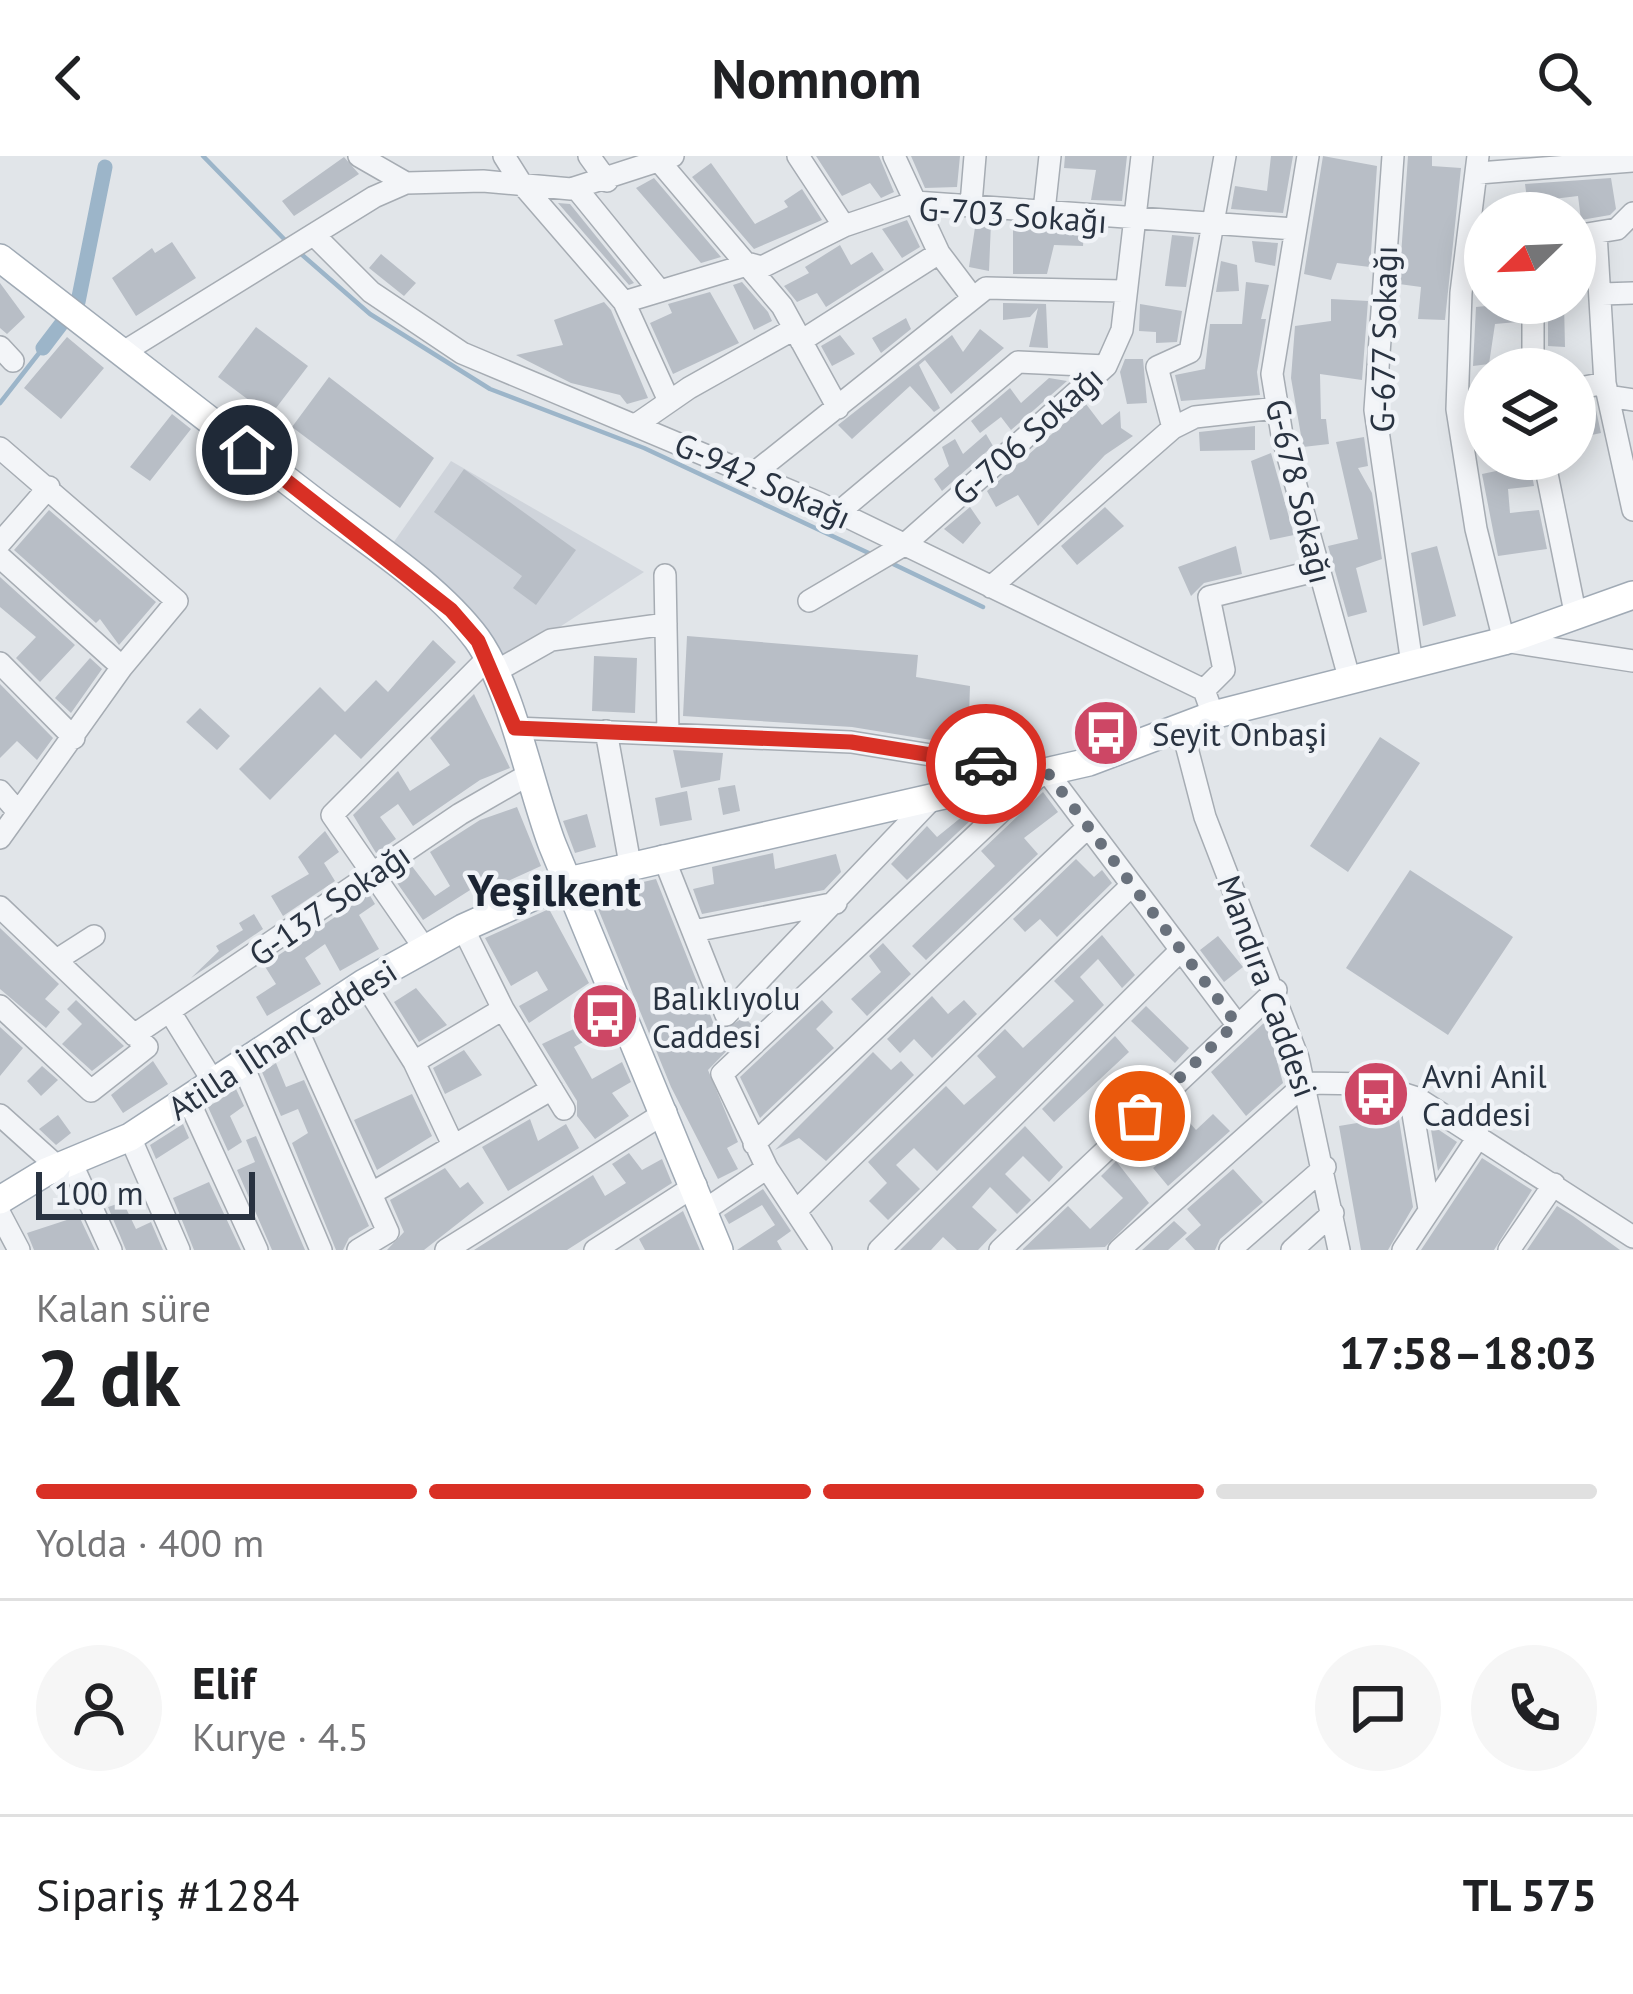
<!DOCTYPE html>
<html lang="tr">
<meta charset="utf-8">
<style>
:root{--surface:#fff;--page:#f6f6f6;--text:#202124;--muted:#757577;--line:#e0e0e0;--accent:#d93025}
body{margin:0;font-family:"PT Sans",sans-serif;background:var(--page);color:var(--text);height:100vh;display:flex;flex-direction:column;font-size:45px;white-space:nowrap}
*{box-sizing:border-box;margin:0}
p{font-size:39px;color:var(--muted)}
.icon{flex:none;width:66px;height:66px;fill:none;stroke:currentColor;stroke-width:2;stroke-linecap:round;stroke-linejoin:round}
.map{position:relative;height:1094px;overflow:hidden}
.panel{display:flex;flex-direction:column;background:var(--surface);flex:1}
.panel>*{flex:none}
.needle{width:78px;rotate:247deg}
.fabs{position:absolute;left:1464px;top:36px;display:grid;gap:24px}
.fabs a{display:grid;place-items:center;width:132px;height:132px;border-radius:50%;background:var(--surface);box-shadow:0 6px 30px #0003;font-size:60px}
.scale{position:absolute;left:36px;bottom:30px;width:219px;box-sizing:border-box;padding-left:12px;border:6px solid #293341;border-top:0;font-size:33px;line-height:42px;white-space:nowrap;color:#293341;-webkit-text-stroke:9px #f0f3f7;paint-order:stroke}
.pin{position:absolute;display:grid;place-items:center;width:102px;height:102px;color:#fff;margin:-51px;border:6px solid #fff;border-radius:50%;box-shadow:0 3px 12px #0007}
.courier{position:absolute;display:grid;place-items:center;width:120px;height:120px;margin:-60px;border:9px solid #d93025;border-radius:50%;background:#fff;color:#222;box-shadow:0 3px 15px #0007}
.overview em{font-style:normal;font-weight:600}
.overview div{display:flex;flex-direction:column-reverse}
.overview{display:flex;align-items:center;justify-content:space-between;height:204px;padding:0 36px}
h1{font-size:78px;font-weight:600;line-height:90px}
.bar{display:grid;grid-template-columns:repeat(4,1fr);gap:18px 12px;align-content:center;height:144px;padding:0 36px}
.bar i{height:15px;border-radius:9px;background:var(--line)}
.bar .selected{background:var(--accent)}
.bar p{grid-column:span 4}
.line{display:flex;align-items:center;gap:30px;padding:0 36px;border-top:3px solid var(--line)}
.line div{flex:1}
.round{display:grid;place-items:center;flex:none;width:126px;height:126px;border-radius:63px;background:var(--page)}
header{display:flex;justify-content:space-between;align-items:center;height:156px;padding:0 36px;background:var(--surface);font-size:54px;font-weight:600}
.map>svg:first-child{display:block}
.built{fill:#cfd4db}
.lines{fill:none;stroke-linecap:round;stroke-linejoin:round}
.stream{stroke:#9cb5c9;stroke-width:4.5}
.canal{stroke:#9cb5c9;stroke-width:15}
.building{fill:#b8bec6}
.minor-casing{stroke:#a6acb3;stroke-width:24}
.major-casing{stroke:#a0aab5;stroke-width:30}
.minor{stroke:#f3f5f8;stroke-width:21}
.major{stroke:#fff;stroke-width:27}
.done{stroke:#69717c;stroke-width:12;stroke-dasharray:0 21.6}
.route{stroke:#d93025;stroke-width:15}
.labels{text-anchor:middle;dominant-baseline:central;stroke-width:9;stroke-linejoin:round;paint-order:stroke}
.street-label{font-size:33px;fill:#293341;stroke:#f0f3f7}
.poi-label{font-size:33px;fill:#293341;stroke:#f0f3f7;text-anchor:start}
.district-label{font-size:45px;font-weight:bold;fill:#1b2432;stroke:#f0f3f7}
</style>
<header><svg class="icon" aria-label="back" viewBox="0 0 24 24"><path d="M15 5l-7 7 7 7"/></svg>Nomnom<svg class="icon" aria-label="search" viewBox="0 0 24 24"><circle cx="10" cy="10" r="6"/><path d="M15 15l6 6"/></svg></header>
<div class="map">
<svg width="1633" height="1094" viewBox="0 0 1633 1094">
<rect width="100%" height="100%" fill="#e1e5e9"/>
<path class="built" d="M451,305L644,416L552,476L498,501L391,390Z"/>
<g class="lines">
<path class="stream" d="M203,0L287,86
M300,97L370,158L490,233L644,292L875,400
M0,247L43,192
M891,407L983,451"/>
<path class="canal" d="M43,192L78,146L105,11"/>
</g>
<path class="building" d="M816,0H879L894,36L881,42L870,27L842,40Z
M911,0H960L957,31L925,32Z
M1065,0H1127L1122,45L1091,44L1096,14L1064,12Z
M1271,0H1293L1283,57L1231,53L1235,30L1267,35Z
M1323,0L1377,10L1370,111L1337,107L1331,124L1304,118Z
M1408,0H1432V10L1461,12L1445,164L1418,163L1421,131L1399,128Z
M344,1L359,18L294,60L282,45Z
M711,7L755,68L788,51L784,45L802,33L822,64L754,93L692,21Z
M654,22L721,101L701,107L636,32Z
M1611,22L1616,53L1610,59L1581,64L1578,40L1553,43L1555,57H1529L1525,28Z
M558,47L570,48L634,127L629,129Z
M907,64L920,91L902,102L882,73Z
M976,65L991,66L989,115L969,111Z
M1013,68L1084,73L1083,90L1054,89L1047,118H1013Z
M1172,79L1194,81L1186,131L1165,130Z
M1252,85L1278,87L1275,110L1255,106Z
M172,86L196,122L136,160L112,122L152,92L155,97Z
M840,89L851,109L872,96L884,114L826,151L817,137L797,146L784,130L809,117L805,111Z
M381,98L416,127L404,140L369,112Z
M1221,105L1237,109L1239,135L1216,136Z
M742,126L768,156L772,165L754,174L733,129Z
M1246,126L1269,129L1261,163H1266L1257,216L1260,239L1181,245L1175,219L1205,213L1210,168H1242Z
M0,127L25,161L7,178L0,172Z
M710,136L739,187L673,218L650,167L672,157L668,148Z
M1331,143L1368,145L1362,224L1320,218L1321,263H1326L1329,288L1303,291L1291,222L1295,170L1331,165Z
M604,146L611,154L648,242L627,248L620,239L571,227L516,199L563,189L554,164Z
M1003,147L1046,148L1048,192L1029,191L1038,152L1030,161L1003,164Z
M1517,147V166L1495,168L1489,208L1473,210L1476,151Z
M1548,147H1564L1565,191L1548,190Z
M1140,148L1182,155L1177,186L1156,187V176L1139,175Z
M906,162L911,173L881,197L872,182Z
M256,171L308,210L270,260L218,221Z
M980,173L1004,192L951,238L925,204L919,209L940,252L934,256L910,230L852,283L838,269L952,179L963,196Z
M840,179L855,198L832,210L821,190Z
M67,181L104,212L61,263L24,232Z
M1125,203H1143L1147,247L1127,248L1120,216Z
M329,221L434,302L400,352L292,271Z
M1049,222L1067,225L1011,274L1001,261L980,277L971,265L1010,232L1021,247Z
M1594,245L1601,277L1582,281L1575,248Z
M1086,248L1102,269L1120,255L1121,272L1133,280L1105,299L1038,370L1018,339L996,351L987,335Z
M172,258L191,273L150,325L130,311Z
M1255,270V294L1200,295L1199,276Z
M986,278L993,290L942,335L934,323L949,310L942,291L955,283L963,298Z
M1364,281L1368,310L1358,312L1372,337L1382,403L1356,412L1367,456L1348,461L1328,390L1358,383L1336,286Z
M1271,297L1294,379L1270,384L1251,305Z
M1530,308L1534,330L1508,333L1510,357L1539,354L1547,393L1498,400L1482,318Z
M464,313L576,394L536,449L513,432L522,420L434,356Z
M970,351L981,367L963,388L944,373Z
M1105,351L1124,370L1077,409L1061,390Z
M49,354L156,446L119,489L100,463L96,467L14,394Z
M1236,390L1242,418L1204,427L1191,440L1178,411Z
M1437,390L1456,460L1423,470L1411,397Z
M0,421L75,489L40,526L16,502L36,481L0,451Z
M687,480L918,499L916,521L970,530L968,590L852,571L683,560Z
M433,484L456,506L361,603L335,578L270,644L239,613L320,531L345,556L376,524L388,536Z
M594,500L637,502L635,557L592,555Z
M90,502L102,513L71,557L55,542Z
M0,528L53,582L37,604L17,585L0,602Z
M474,538L510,612L480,624L413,670L398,648L380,661L396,683L376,697L353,659L398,615L410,635L450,609L430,582Z
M200,552L230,580L217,594L186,566Z
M1380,581L1420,607L1348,716L1310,690Z
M673,594L723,597L720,624L681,632Z
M735,629L740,655L723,659L718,632Z
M687,635L692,664L660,670L655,642Z
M1043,636L1058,656L1024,682L1038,698L926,804L912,790L995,710L981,695Z
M988,648L907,724L891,708L927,670L937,681L974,651Z
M517,651L541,710L482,737L478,729L423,764L393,721L411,709L435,740L450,730L430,696L480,664Z
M587,658L596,691L575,697L563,665Z
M325,675L339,696L324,707L335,725L283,760L271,740L309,718L298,701Z
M773,697L775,713L836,698L841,716L824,734L702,758L693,733L714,728L712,711Z
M1076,703L1094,721L1102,714L1112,727L1057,781L1040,763L1025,776L1013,763Z
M1410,714L1513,781L1448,879L1346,812Z
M656,723L713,866L724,874L744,861L752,869L708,914L738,986L727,992L738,1013L718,1023L671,931L592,738Z
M369,738L375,748L359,759L379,793L340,815L325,788L305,802L321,828L267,860L256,841L276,828L264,809Z
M549,753L589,827L529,867L519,850L548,834L537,815L511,830L485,782Z
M254,758L263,773L191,822L219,795L216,790L243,774L239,767Z
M0,772L59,828L45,843L60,856L46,872L0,833Z
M1102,779L1135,819L1122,832L1098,803L1080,821L1104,849L937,1015L914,992L896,1009L920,1033L888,1064L869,1045L887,1027L868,1006L946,930L964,949L996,921L977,900L1005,873L1023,892L1074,845L1054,825Z
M1218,780L1243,811L1224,826L1200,794Z
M883,787L911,818L867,860L851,843L881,816L869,800Z
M416,832L447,869L419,886L394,846Z
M932,840L948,858L964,844L977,858L932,902L914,883L900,897L887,883Z
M76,844L124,890L92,915L62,888L82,868L67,853Z
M822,844L833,856L816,873L834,892L760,962L740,921Z
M1146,850L1189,892L1175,907L1131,865Z
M601,860L608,872L574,891L592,923L622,906L631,926L612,937L629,960L595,983L577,960V945L542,888Z
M1266,865L1283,927L1246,960L1211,916Z
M0,871L23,892L0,920Z
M1115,880L1129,896L1054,966L1042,953Z
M464,894L482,919L445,938L433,912Z
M873,896L891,914L901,905L914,919L826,1005L799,982L775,994Z
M153,905L168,928L123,957L111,939Z
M276,907L286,931L304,924L369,1070L349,1082L343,1094H336L292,987L308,977L298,953L281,960L262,916Z
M42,910L58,924L41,940L27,925Z
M236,933L244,950L230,960L242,986L228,995L208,951Z
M412,938L432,980L377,1014L354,964Z
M1371,943L1397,951L1413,1051L1388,1094H1361L1339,970L1375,964Z
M1175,950L1196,974L1213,958L1230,975L1168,1030L1153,1012L1168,999L1147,976Z
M58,959L71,977L56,989L39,973Z
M530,963L538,985L566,968L579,992L508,1035L482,991Z
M183,968L189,982L156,1003L150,989Z
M1430,968L1457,986L1438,1015Z
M1025,970L1063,1011L1049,1026L1023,1000L1005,1018L1031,1044L1017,1058L990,1031L972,1051L997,1074L978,1094H957L943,1081L931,1094H900Z
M256,980L305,1094H272L237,1014L255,1006L246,984Z
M629,997L642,1014L662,1003L672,1027L567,1094H474L593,1019L605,1040L626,1027L612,1008Z
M1482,1002L1532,1034L1494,1094H1421Z
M1116,1005L1149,1047L1105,1091L1022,1094L1068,1050L1090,1073L1123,1042L1101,1020Z
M445,1012L460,1032L468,1026L484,1047L424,1094H387L404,1076L390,1044Z
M1233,1013L1263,1046L1220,1083L1215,1094H1195L1185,1083L1201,1069L1187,1053Z
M209,1026L241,1094H194L173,1042Z
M763,1033L791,1075L777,1085L782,1094H737L775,1069L762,1049L729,1068L724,1059Z
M123,1046L136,1073L151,1066L163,1094H126L108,1051Z
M1557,1050L1573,1060L1620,1094H1527Z
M683,1055L700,1094H645L639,1083Z
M79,1060L95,1094H34L27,1077Z
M1174,1065L1187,1077L1168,1094H1142Z"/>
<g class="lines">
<defs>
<path id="minor" d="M359,0L406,27
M504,0L521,27L624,146L669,245
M589,0L607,25
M661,0L659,5L782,150L838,252
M798,0L844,70
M894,0L939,97L973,142
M1308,0L1272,218L1282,279L1350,525
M1393,0L1375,254L1412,508
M1478,0L1461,137L1457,253L1476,373L1504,485L1633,505
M1479,17L1633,5
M576,32L659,134
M971,48L975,0
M1044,55L1050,0
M1596,77L1605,227L1633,354
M315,80L371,136L462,197L819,347L1204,534L1213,559
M1575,80L1617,73L1633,57
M1602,138L1633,137
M624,146L750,108L762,111L844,70L915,46L1294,73
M801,185L939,97
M0,191L13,205
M122,197L374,41L406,27L483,25L571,33L673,0
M1533,213V147
M1575,233L1605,227
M1608,240L1633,244
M1457,253L1485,249
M637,268L689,232L794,173
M1173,272L1157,211L1190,196L1225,0
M0,292L177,445L122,511L0,682
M1544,303L1576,461
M753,318L986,132L1123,135
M839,356L1018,206L1106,210
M0,387L49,331
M0,401L122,511
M665,419L668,578
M991,431L1173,272L1195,261L1277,252
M809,445L904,389L1106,210L1122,174L1142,0
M0,507L74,582
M493,517L551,484L666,468
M1204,534L1224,514L1209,441L1319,414
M1181,569L1205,661L1298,902L1339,1094
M515,572L851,586L1030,615
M606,575L630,708
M1047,616L1236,867
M0,635L18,656
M663,700L726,859L931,644
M0,751L147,891L91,935L0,850
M463,772L503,853L564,953
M694,775L836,747
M425,793L332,659L487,503
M58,803L94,780
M364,827L414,906L453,989
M170,856L214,927
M297,873L388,1076L358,1094
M134,879L460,658L526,620
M414,906L503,853
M243,910L321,1094
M1306,927L1373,928L1417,942L1633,1081
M1410,940L1429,1053
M188,943L257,1094
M0,959L59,1012
M130,981L179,1094
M754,988L1088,671
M71,1006L111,1094
M372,1037L552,933
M798,1053L1132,729
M705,1054L767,1012
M0,1058L19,1094
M446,1094L666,956
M595,1094L696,1029
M821,1094L767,1012L722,918L1042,617
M879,1094L1181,794
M1000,1094L1276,834
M1119,1094L1306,927
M1230,1094L1325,1011
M1292,1094L1333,1057
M1403,1094L1479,980
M1509,1094L1554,1028"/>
<path id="major" d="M0,102C103,182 206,262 310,342C364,384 435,427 477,483C511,530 530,629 552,688L719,1094
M0,1044L46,1016L130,981L364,827L463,772L568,725L1089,606L1213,559L1504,485L1633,439"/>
</defs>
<use href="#minor" class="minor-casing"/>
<use href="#major" class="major-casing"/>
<use href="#minor" class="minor"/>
<use href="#major" class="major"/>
</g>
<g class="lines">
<path class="done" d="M986,608L1047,616L1236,867L1140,960"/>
<path class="route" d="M247,294L451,454L478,485L515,572L851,586L986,608"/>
</g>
<defs>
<symbol id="bus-disc" viewBox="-11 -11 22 22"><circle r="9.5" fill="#cd4765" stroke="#f0f3f7"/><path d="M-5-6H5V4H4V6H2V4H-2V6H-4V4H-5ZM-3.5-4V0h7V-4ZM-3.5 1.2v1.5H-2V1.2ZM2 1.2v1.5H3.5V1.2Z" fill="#fff"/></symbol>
</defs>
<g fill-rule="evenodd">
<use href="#bus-disc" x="1068" y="539" width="76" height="76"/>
<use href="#bus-disc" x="567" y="822" width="76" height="76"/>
<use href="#bus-disc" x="1338" y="900" width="76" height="76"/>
</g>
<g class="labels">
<g class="street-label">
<text transform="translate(1013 58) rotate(4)">G-703 Sokağı</text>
<text transform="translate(1383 183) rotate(-89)">G-677 Sokağı</text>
<text transform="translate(1027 279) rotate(-42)">G-706 Sokağı</text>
<text transform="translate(763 324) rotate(24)">G-942 Sokağı</text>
<text transform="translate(1300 335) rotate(76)">G-678 Sokağı</text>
<text transform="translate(329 748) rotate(-35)">G-137 Sokağı</text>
<text transform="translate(1268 830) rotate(70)">Mandıra Caddesi</text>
<text transform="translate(282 883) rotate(-33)">Atilla İlhanCaddesi</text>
</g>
<g class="poi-label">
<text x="1152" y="577">Seyit Onbaşi</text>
<text x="652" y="841">Balıklıyolu<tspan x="652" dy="38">Caddesi</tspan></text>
<text x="1422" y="919">Avni Anil<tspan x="1422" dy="38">Caddesi</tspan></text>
</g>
<g class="district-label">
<text x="554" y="733">Yeşilkent</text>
</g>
</g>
</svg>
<div class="fabs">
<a><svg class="needle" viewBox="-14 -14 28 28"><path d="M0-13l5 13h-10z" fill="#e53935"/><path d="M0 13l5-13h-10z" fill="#757577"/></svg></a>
<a><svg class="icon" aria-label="layers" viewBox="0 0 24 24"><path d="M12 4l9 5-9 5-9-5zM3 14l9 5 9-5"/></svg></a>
</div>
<div class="scale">100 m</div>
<div class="pin" style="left:1140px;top:960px;background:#ea580c"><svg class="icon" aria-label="bag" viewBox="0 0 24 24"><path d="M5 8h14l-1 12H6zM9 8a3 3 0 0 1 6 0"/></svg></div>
<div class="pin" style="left:247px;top:294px;background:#1f2937"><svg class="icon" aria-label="home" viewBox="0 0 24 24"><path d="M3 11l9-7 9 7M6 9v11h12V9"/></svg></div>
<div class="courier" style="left:986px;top:608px"><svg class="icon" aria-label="car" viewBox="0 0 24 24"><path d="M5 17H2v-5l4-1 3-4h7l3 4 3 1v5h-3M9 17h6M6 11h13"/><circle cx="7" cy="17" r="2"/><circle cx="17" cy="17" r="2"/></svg></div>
</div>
<section class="panel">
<div class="overview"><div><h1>2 dk</h1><p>Kalan süre</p></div><em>17:58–18:03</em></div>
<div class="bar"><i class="selected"></i><i class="selected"></i><i class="selected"></i><i></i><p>Yolda · 400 m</p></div>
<div class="line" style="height:216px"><a class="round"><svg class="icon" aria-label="person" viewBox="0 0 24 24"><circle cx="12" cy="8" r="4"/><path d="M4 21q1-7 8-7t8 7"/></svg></a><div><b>Elif</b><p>Kurye · 4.5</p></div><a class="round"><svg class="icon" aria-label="chat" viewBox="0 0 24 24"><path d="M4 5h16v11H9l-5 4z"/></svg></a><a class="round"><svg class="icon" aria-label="phone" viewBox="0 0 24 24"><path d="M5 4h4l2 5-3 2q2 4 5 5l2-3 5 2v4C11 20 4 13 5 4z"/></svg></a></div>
<div class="line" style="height:156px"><div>Sipariş #1284</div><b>TL 575</b></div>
</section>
